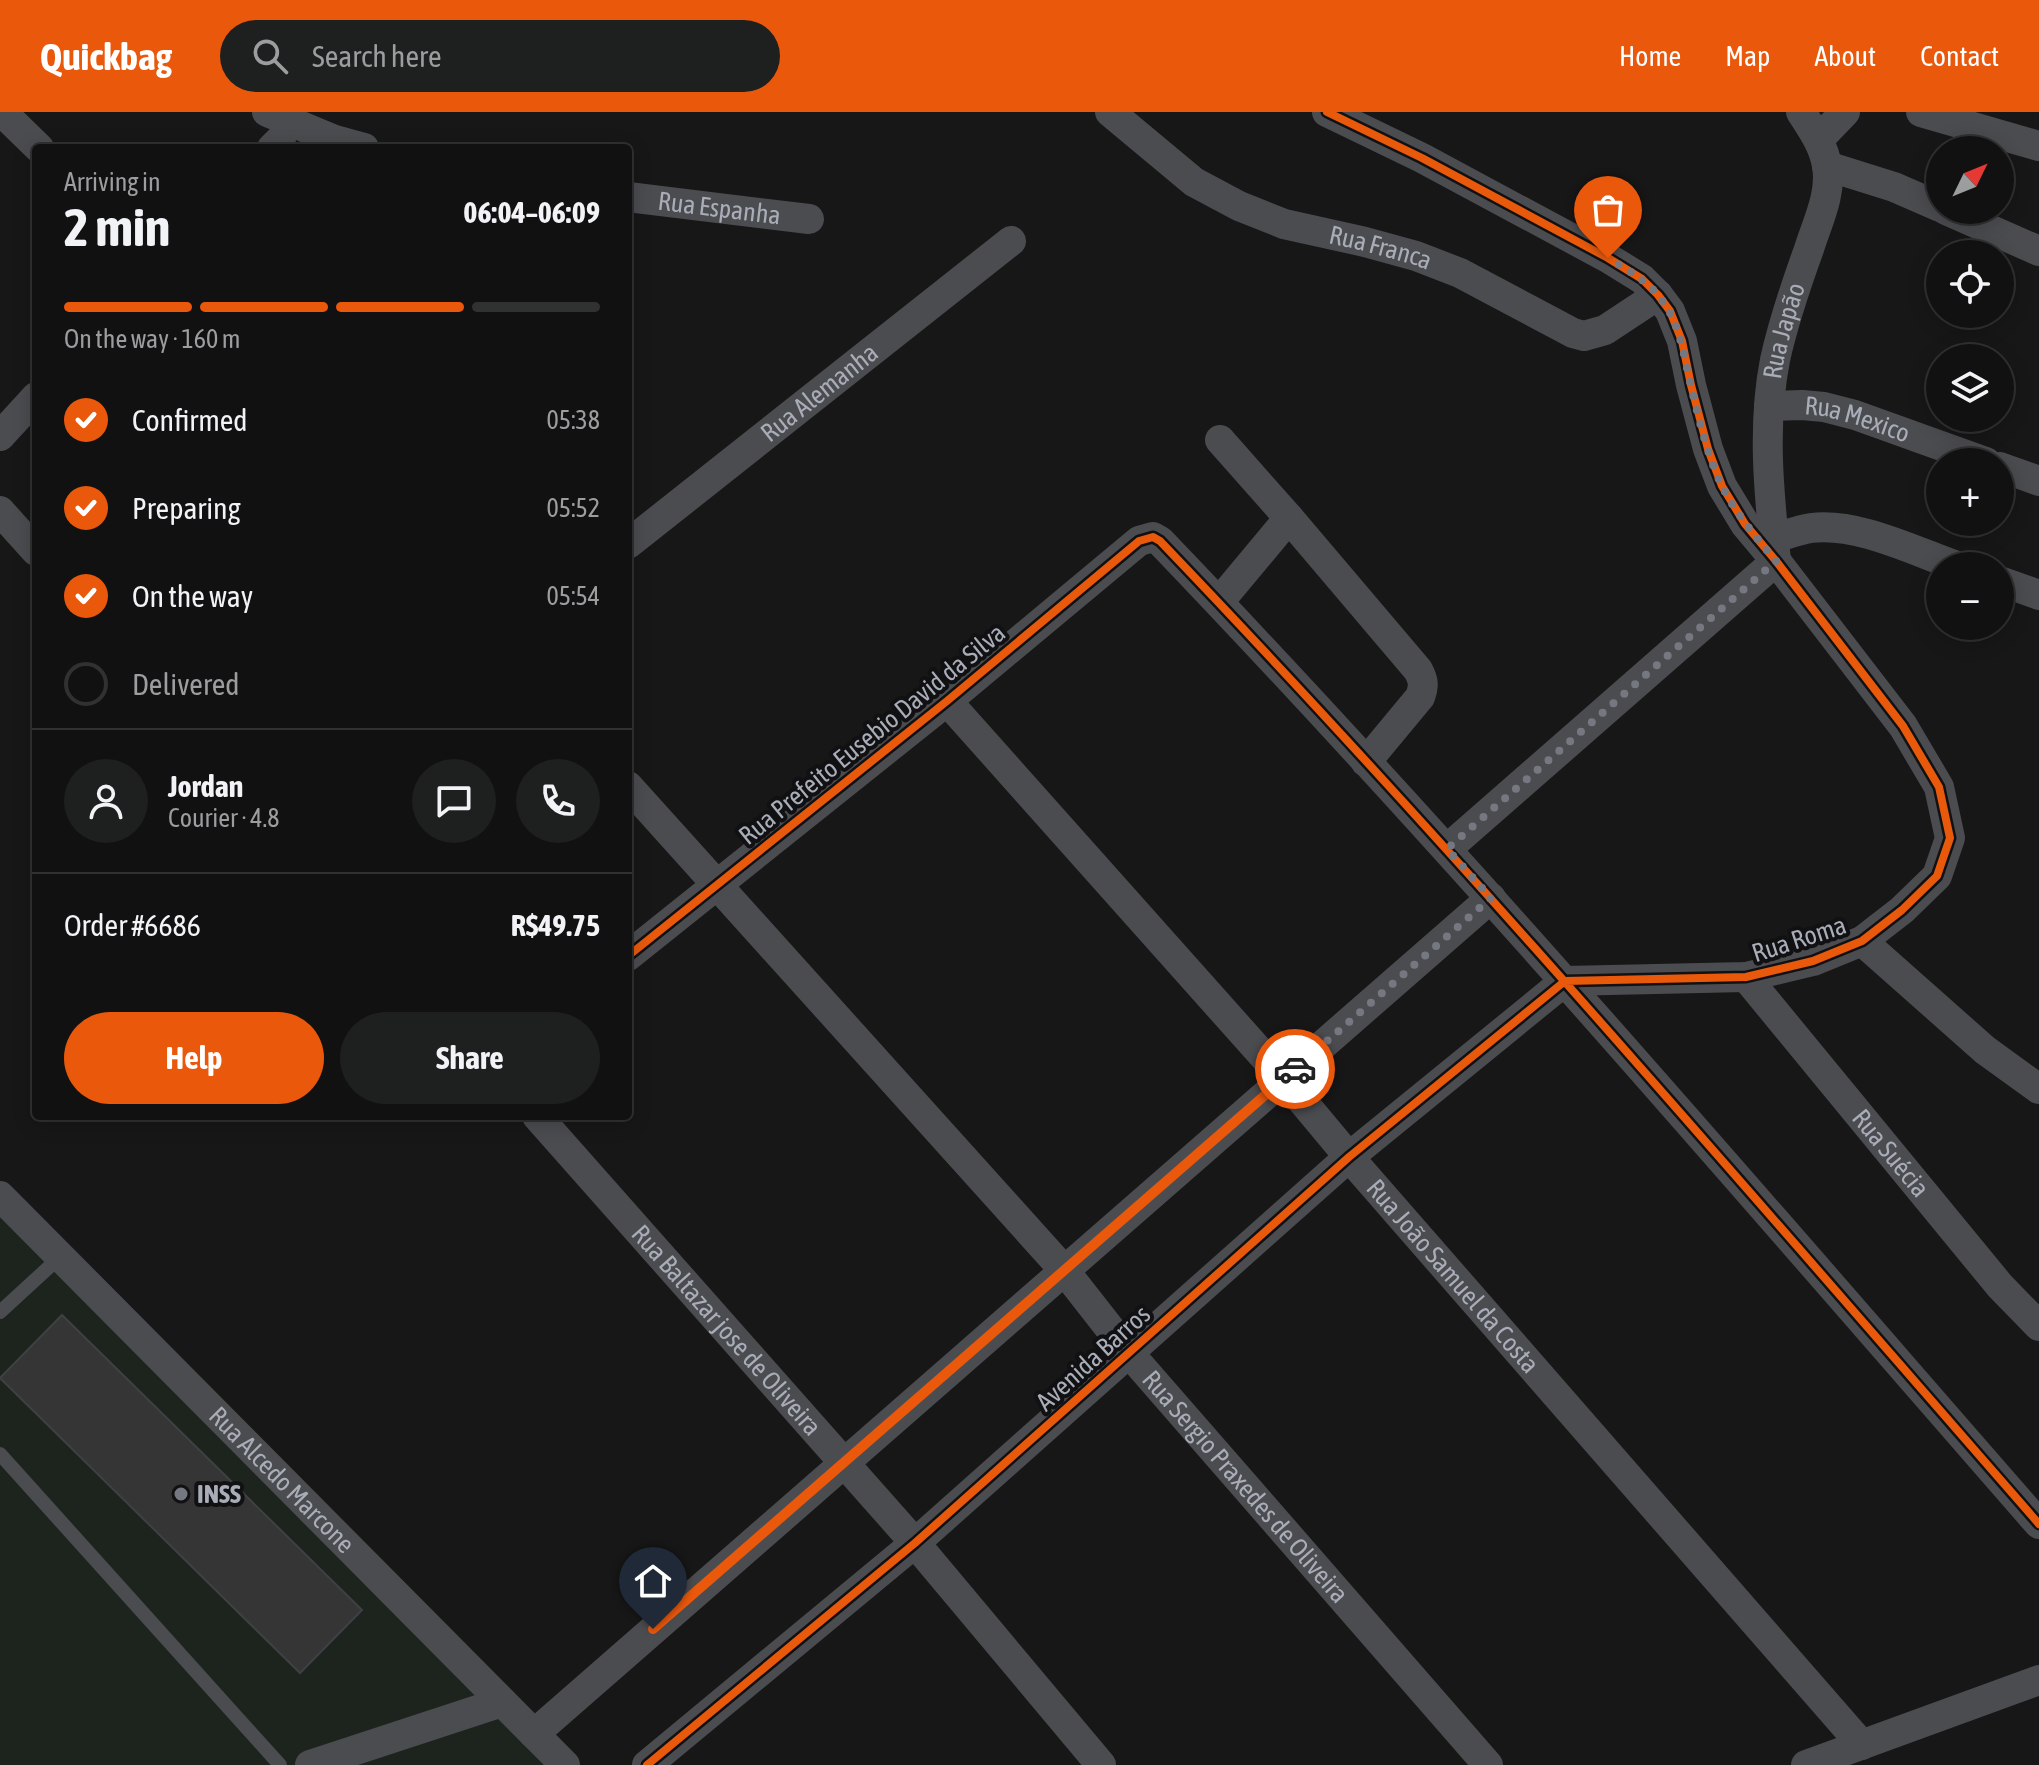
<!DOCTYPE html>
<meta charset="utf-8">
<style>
:root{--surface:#111;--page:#1e1f1f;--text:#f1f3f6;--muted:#9c9d9f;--line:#303131;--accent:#ea580c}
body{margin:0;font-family:"Asap Condensed",sans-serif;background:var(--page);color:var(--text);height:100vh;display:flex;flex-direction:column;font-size:30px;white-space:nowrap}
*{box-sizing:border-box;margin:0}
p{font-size:26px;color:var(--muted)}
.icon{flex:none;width:44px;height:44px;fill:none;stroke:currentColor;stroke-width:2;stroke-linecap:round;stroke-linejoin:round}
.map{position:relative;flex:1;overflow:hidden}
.sheet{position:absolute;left:32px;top:32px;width:600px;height:976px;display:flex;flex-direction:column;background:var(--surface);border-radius:8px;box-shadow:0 4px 20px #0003,0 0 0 2px var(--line)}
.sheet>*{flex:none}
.needle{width:52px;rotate:47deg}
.buttons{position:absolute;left:1926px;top:24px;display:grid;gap:16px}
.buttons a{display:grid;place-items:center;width:88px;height:88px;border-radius:50%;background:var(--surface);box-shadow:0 4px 20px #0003,0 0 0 2px var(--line);font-size:40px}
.pin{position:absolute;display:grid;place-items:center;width:68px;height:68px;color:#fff;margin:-82px -34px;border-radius:50% 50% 50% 0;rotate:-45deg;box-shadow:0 0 8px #0007}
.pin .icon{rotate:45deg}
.courier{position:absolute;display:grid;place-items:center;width:80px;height:80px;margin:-40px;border:6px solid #ea580c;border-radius:50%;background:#fff;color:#222;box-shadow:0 2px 10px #0007}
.headline em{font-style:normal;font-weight:700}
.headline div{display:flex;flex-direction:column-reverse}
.headline{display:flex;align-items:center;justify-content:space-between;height:136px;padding:0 32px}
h1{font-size:52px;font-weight:700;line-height:60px}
.bar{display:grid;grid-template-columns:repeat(4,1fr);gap:12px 8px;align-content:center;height:96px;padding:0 32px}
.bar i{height:10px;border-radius:6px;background:var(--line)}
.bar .on{background:var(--accent)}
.bar p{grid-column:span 4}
.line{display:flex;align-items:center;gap:20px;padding:0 32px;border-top:2px solid var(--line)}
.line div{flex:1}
.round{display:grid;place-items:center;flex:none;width:84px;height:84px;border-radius:42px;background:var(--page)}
ol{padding:0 32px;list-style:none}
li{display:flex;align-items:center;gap:24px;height:88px}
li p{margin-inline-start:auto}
li .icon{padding:8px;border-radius:50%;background:var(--accent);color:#fff;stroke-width:4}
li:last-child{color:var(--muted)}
li i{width:44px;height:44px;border:4px solid var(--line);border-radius:50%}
.action{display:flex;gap:16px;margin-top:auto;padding:16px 32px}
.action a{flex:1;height:92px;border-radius:48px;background:var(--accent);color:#fff;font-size:32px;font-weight:700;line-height:92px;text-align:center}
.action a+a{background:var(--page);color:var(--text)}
header{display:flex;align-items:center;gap:48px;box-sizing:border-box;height:112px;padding:0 40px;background:var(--accent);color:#fff}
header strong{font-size:38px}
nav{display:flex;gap:44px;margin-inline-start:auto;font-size:28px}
.search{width:560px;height:72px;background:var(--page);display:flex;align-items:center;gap:20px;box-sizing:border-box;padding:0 28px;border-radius:44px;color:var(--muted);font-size:30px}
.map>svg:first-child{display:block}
.green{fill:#1d241e}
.building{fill:#353536;stroke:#3f4043;stroke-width:2}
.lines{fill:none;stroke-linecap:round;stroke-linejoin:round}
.lane{stroke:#4b4c50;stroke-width:14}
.street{stroke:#4b4c50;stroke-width:30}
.cycleway-casing{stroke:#111113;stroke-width:13}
.cycleway{stroke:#e8590c;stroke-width:8}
.done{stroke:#757880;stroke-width:8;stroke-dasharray:0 14.4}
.route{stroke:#ea580c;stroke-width:10}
.poi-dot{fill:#757880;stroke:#111113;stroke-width:3}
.labels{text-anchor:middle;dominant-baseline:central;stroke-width:8;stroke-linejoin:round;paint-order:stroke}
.street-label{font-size:26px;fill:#a8adb8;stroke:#111113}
.poi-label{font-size:26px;font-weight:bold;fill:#a8adb8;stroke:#111113;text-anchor:start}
</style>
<header>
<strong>Quickbag</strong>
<div class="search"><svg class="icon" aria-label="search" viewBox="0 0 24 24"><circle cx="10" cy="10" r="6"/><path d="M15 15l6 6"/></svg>Search here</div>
<nav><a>Home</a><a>Map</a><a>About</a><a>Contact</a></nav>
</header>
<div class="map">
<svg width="2039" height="1653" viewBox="0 0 2039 1653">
<rect width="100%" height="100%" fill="#171717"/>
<path class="green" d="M0,1090L565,1653H0Z"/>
<path class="building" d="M62,1203L362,1498L300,1561L0,1266Z"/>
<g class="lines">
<path class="lane" d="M0,1200L60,1145
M0,1342L280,1653"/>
<g class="street">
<path d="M2,0L39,36"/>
<path d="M267,0L335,28L364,36"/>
<path id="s1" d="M1110,0L1194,70L1239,94L1284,112L1365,130L1416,144L1460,161L1573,221L1584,224L1605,218L1658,183"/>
<path d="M1921,0L2039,34"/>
<path d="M1819,27L1845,0"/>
<path d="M272,36L281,27"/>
<path d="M1827,54L1894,75L1940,95"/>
<path id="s2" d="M628,85L809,107"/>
<path d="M1946,98L2039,139"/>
<path id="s3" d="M1769,294L1802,293L1824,295L1855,303L1986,350"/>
<path d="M0,324L36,285"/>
<path d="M1220,328L1289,406L1418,558C1424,569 1424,574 1420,585L1366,650"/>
<path d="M2000,355L2039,369"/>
<path d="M0,399L36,439"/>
<path d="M1774,426C1786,423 1798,418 1811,416C1857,410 1914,439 1957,454"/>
<path id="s4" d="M628,432L1011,129"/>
<path id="s5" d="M1776,449C1769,382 1762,314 1775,248C1783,211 1796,173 1809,137C1817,111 1832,82 1827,54C1824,34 1812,17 1801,0"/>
<path d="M2000,469L2039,483"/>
<path d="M1219,490L1289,406"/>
<path id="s6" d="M947,589L1284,967L1349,1045L1862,1633"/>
<path id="s7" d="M628,674L1064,1158L1129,1241L1488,1653"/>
<path d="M1447,737L1776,449"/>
<path d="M1862,829L1985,938L2039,977"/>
<path d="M628,844L947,589L1139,429L1153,425L1160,429C1464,746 1750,1081 2039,1412"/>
<path id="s8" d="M1746,865L2000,1174L2039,1214"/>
<path id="s9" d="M537,1004L915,1431L1101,1653"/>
<path id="s10" d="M0,1084L565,1653"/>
<path d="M534,1622L1491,786"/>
<path d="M310,1653L502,1590"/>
<path d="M647,1653L915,1431L1349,1045L1565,869L1746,865L1813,849L1862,829L1902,798L1937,764L1950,726L1939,675L1903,614L1776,449L1745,412L1722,374L1708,337L1691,273L1682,229L1670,199L1658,183L1642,167L1608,146L1422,46L1327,0"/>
<path d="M1806,1653L2039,1568"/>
</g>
<defs>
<path id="cycleway" d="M628,844L947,589L1139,429L1153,425L1160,429C1464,746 1750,1081 2039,1412
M647,1653L915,1431L1349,1045L1565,869L1746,865L1813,849L1862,829L1902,798L1937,764L1950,726L1939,675L1903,614L1776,449L1745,412L1722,374L1708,337L1691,273L1682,229L1670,199L1658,183L1642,167L1608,146L1422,46L1327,0"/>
</defs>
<use href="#cycleway" class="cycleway-casing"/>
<use href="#cycleway" class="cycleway"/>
</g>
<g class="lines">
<path class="done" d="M1295,957L1491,786L1447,737L1776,449C1756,425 1736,402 1722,374C1707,343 1699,307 1691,274C1683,241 1680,208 1657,182C1643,166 1626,157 1608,146"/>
<path class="route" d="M653,1517L1295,957"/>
</g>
<circle class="poi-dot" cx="181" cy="1382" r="8"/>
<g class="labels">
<g class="street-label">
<text stroke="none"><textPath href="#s2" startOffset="92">Rua Espanha</textPath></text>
<text stroke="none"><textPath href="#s1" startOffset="308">Rua Franca</textPath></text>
<text stroke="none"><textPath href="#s5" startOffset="232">Rua Japão</textPath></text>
<text stroke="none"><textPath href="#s4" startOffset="244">Rua Alemanha</textPath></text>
<text stroke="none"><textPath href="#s3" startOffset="90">Rua Mexico</textPath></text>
<text transform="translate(872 622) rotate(-39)">Rua Prefeito Eusebio David da Silva</text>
<text transform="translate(1799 827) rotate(-18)">Rua Roma</text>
<text stroke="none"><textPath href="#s8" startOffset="228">Rua Suécia</textPath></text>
<text stroke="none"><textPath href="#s6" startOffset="766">Rua João Samuel da Costa</textPath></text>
<text stroke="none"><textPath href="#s9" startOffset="286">Rua Baltazar jose de Oliveira</textPath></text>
<text transform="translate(1093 1246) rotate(-42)">Avenida Barros</text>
<text stroke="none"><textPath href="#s10" startOffset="400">Rua Alcedo Marcone</textPath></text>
<text stroke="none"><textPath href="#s7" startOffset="934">Rua Sergio Praxedes de Oliveira</textPath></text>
</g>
<g class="poi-label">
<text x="197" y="1382">INSS</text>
</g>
</g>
</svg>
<div class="buttons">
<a><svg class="needle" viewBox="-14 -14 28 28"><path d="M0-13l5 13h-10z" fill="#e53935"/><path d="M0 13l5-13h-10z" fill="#9c9d9f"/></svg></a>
<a><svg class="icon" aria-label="locate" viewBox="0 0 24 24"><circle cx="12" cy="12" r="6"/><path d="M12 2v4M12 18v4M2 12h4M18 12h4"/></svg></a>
<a><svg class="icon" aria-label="layers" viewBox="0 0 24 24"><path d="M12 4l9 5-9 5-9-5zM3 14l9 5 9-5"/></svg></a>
<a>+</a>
<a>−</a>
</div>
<div class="pin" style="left:1608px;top:146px;background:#ea580c"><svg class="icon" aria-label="bag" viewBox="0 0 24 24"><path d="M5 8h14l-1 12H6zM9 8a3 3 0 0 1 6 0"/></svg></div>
<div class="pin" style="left:653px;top:1517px;background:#1f2937"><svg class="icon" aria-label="home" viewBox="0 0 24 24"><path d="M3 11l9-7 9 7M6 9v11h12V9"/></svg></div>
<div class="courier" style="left:1295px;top:957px"><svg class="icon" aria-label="car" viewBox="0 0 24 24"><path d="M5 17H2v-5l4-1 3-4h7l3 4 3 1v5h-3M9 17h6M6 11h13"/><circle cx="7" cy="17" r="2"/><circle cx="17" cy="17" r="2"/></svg></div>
<section class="sheet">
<div class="headline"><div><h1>2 min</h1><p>Arriving in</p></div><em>06:04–06:09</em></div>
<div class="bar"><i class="on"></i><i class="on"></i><i class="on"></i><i></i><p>On the way · 160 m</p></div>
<ol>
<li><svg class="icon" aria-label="check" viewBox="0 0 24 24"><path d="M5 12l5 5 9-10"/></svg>Confirmed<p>05:38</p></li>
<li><svg class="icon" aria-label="check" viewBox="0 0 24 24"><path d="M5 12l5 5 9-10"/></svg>Preparing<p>05:52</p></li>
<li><svg class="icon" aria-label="check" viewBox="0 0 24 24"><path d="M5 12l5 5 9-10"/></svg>On the way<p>05:54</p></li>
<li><i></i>Delivered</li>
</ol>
<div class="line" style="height:144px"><a class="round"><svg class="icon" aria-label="person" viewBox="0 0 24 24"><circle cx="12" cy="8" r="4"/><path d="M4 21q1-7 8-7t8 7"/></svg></a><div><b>Jordan</b><p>Courier · 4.8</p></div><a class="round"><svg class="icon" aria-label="chat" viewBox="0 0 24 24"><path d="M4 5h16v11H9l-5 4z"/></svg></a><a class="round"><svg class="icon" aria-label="phone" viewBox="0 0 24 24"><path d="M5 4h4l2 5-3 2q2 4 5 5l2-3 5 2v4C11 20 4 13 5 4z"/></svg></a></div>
<div class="line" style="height:104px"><div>Order #6686</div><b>R$49.75</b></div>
<div class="action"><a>Help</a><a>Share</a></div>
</section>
</div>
